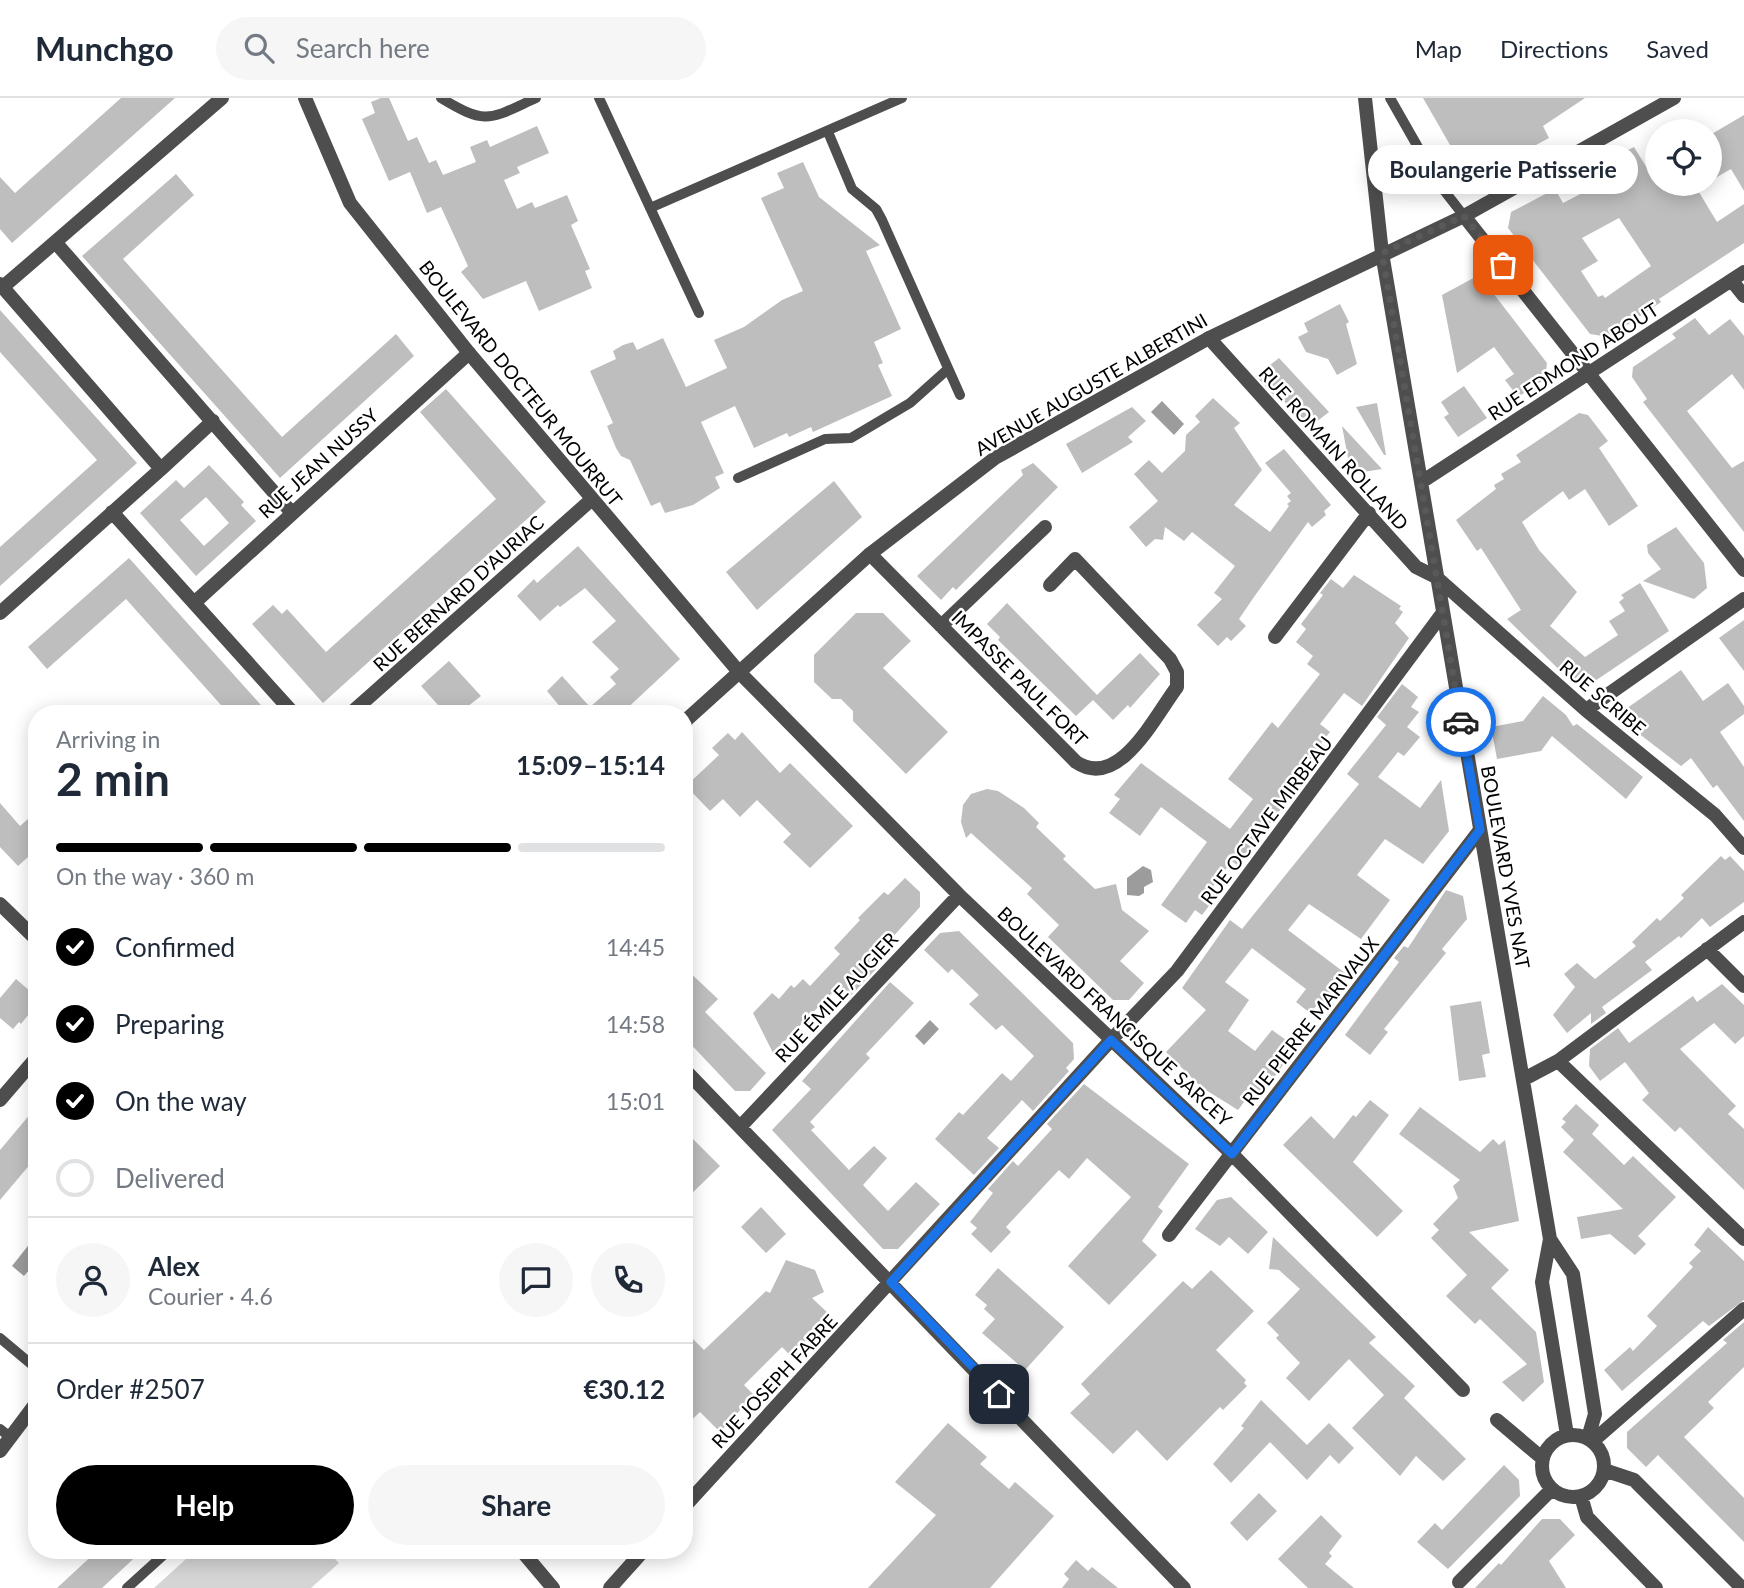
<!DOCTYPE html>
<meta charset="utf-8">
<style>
:root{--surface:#fff;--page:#f6f6f7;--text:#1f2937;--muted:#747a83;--line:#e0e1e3;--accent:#000}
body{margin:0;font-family:Lato,sans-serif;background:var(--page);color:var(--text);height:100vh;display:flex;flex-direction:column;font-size:26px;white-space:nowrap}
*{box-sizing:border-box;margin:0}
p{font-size:23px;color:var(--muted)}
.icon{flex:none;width:38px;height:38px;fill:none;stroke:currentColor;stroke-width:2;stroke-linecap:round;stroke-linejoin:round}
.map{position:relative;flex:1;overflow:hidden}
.side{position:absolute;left:28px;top:607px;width:665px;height:854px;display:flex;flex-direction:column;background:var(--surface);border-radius:28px;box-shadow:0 4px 18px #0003}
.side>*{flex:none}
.buttons{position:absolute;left:1645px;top:21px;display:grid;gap:14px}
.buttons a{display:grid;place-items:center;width:77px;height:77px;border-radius:50%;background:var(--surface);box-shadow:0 4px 18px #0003;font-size:35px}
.pin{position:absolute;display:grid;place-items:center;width:60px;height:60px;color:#fff;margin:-30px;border-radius:14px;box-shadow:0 4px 10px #0006}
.courier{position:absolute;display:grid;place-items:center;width:70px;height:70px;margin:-35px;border:5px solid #1a73e8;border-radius:50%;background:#fff;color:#222;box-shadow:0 2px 9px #0007}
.bubble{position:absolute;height:49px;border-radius:24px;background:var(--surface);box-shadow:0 4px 18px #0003;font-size:23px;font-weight:700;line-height:49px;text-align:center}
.summary em{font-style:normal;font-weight:700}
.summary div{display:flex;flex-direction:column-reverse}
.summary{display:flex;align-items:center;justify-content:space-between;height:119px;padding:0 28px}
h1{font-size:46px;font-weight:700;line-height:52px}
.bar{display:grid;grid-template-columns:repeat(4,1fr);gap:10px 7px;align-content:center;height:84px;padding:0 28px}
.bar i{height:9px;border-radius:5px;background:var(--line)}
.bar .on{background:var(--accent)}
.bar p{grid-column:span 4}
.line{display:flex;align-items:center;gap:18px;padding:0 28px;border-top:2px solid var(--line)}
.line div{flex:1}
.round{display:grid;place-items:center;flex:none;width:74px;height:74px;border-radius:37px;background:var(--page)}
ol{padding:0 28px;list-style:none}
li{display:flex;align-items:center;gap:21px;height:77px}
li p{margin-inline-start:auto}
li .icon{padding:7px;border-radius:50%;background:var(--accent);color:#fff;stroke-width:4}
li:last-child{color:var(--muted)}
li i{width:38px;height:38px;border:4px solid var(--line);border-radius:50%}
.action{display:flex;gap:14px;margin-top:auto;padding:14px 28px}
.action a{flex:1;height:80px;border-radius:42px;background:var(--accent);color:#fff;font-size:28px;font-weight:700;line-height:80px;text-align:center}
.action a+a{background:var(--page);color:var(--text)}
header{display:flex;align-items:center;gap:42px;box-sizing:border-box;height:98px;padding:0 35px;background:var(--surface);border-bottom:2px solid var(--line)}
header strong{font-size:33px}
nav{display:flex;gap:38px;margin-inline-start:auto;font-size:24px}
.search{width:490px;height:63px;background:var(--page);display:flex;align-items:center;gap:18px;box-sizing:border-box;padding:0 24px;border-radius:38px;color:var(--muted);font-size:26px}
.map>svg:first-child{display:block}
.green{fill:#d5d5d5}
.water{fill:#9c9c9c}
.building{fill:#bebebe;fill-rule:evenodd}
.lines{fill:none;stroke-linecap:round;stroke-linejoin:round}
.service{stroke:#4e4e4e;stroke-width:10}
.minor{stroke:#4e4e4e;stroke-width:14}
.tertiary{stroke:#4e4e4e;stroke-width:14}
.done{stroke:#595959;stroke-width:7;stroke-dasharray:0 12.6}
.route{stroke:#1a73e8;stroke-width:9}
.labels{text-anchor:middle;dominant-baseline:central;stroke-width:5;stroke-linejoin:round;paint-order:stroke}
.street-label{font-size:19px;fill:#000;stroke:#fff}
</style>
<header>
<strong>Munchgo</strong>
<div class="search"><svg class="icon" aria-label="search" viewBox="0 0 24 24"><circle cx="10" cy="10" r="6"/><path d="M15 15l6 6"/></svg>Search here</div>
<nav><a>Map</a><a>Directions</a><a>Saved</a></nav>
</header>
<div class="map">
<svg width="1744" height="1490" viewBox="0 0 1744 1490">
<rect width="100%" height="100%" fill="#fff"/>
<path class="green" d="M196,1452L327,1453L339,1465L311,1490H154Z"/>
<path class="water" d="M1162,303L1184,326L1174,337L1151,314Z
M1143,768L1151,772L1153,784L1144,789V795L1139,798L1127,797V780Z
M930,922L939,931L924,947L915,938Z
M35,1139L37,1163L24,1178L12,1168Z"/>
<path class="building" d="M121,0H175L12,145L0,131V79L15,95Z
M381,0H389L408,43L417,39L429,65L436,62L443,77L476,64L470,49L487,42L490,49L537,28L549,55L517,69L520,75L504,82L517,111L532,104L535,110L567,97L578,123L571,127L590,171L585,173L592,190L539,213L526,183L483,201L461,174L468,168L441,109L427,115L410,74L389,83L362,21L375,15L371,4Z
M1423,0H1585L1543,28L1549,40L1481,77L1465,73Z
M1744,17V93L1731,71L1710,83V37Z
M1634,49L1657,86H1694L1717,124L1744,106V145L1659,201L1661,204L1609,239L1590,236L1508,130L1511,114L1555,91L1563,105L1619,76L1612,60ZM1619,120L1651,168L1605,200L1603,197L1598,199L1581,173L1598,163L1582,140Z
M803,64L819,99L880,147L866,153L901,231L874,244L883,265L878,267L892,298L813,334L811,329L789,339L787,335L754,350L735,308L701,324L724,375L715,379L720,390L693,407L665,415L660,404L651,408L630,362L621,358L616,350L607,328L613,325L590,273L616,261L613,253L623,247L633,244L637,252L663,240L686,289L727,270L714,242L744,229L782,202L803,193L761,100L784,90L777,75Z
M176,76L194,97L123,161L282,339L396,236L414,258L280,380L82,158Z
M1479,177L1547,265L1545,281L1518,299L1505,282L1514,276L1494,249L1457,275L1442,197Z
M1340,206L1349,224L1346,226L1357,266L1337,277L1328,261L1306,254L1298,239L1308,234L1304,225Z
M0,212L137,365L0,488V449L97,362L0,254Z
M1695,220L1709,237L1730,221L1744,238V292L1732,276L1687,313L1732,370L1744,363V434L1643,304L1647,301L1632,279L1633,269L1676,240L1672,236Z
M1279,260L1329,314L1311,328L1304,321L1302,323L1281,300L1279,303L1256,278Z
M1464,288L1487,320L1458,339L1444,319L1449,316L1441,304Z
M446,291L546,404L323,605L252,526L273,507L282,516L287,511L326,554L496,401L420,314Z
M1213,300L1240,325L1234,330L1262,372L1234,407L1270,434L1289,408L1287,406L1291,403L1287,398L1291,395L1265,365L1284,351L1331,407L1324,413L1326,417L1312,429L1308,424L1254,499L1239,521L1246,528L1231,543L1227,539L1218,548L1197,527L1222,501L1214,495L1235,468L1192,434L1184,443L1165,429L1163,442L1155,441L1146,449L1129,429L1158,403L1134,376L1149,362L1162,375L1185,353L1186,337L1200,324L1195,318Z
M1377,305L1386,357H1384L1356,309Z
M1132,309L1146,323L1128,339L1133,344L1082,375L1066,346Z
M1579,315L1588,317L1608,343L1599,350L1638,408L1609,428L1585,391L1569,402L1563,393L1522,424L1539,452L1577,494L1550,528L1585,559L1618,537L1609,523L1625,513L1619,504L1624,500L1621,497L1640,485L1669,533L1592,585H1573L1507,521L1521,512L1481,450L1477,453L1456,422L1496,391L1494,387L1504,381L1501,376L1521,364L1516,357Z
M1342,328L1382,371L1351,376Z
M1033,365L1058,389L956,492L953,489L941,502L917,478L1023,377L1021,372Z
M209,367L244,404L241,407L256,423L196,478L140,415L176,382L184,390ZM206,399L229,425L204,448L180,422Z
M834,383L862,419L757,512L726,474Z
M1676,429L1704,465L1707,490L1694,501L1643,483L1661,471L1648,455L1647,447Z
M578,448L680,561L621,616H566L547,593L562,578L590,609L616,586L610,579L619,571L592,544L616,523L585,490L560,509L558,507L540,523L517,498L534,481L537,485Z
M129,460L269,616H229L126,501L47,571L28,549Z
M1354,477L1401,508L1399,511L1403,514L1395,525L1409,540L1362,608L1344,595L1320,626L1330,634L1321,645L1327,650L1238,768L1232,763L1211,791L1218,796L1202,817L1195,812L1186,825L1161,807L1207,744L1161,709L1140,738L1109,715L1120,701L1114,697L1141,665L1230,731L1253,701L1228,681L1272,624L1278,630L1320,576L1307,566L1313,558L1296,544L1306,531L1301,526L1323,497L1320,495L1331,481L1343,490Z
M1007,505L1097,597L1140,555L1160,576L1130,610L1128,607L1113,622L1093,602L1076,618L998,542L1000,539L987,526Z
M856,515H883L911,543L883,570L948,634L906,676L853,623V613L841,601H832L814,584V557Z
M1744,522V573L1719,540Z
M449,563L481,598L458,616H446L421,588Z
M1681,572L1703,603L1728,585L1744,608V616L1720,634L1744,669V723L1717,687L1713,690L1691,660L1681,668L1616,618Z
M1402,586L1418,599L1411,609L1419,614L1407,629L1420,639L1404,658L1398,654L1378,679L1420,710L1441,682L1449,733L1423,766L1385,741L1357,777L1390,802L1361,841L1309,806L1288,832L1349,878L1325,912L1318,906L1310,915L1296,904L1306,891L1252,850L1225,884L1249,902L1228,933L1255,953L1272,932L1296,949L1261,997L1253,992L1238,1012L1201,989L1166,954L1206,912L1182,890L1230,822L1242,831L1359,686L1347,676L1386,627L1377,619Z
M1543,598L1566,617L1573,628L1577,626L1643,679L1626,701L1552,638L1541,653L1497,661L1491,629L1523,623Z
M742,634L780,675L790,665L853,728L810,770L783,744L791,736L757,702L740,719L723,701L710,713L686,688L719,657L712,650L728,635L735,642Z
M987,691L998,693L1024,710L1039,725L1036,729L1066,758L1063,761L1095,791L1116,786L1122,812L1149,833L1120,863L1144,885L1129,902H1113L1048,839L1059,827L1027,796L1032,790L971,735L966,740L961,724L963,707L971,696Z
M0,705L20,728L37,713V751L18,768L0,749Z
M1721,758L1725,762L1730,758L1744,773V804L1710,829L1702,820L1681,840L1679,838L1645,864L1652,872L1602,909L1606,915L1591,926V915L1567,935L1553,917L1575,889L1564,876L1577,865L1595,881L1636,848L1632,844L1657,820L1660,823L1684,800L1681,797Z
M905,780L920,794V809L869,865L876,871L844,905L833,894L773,955L753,915L772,895L779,901L791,887L794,890L803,881L810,888L840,856L834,850L860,822L858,820L884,794L888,797Z
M1446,792L1463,798L1467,821L1442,851L1446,855L1384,931L1388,934L1370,957L1345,937L1399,864L1394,860L1404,848L1408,850Z
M959,833L1073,945L1074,961L1066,970L1069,973L1033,1013L1022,1002L987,1040L999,1050L974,1077L935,1041L959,1014L963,1017L1002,975L1011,983L1034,958L1002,927L996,932L969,906L979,897L952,871L948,875L924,852L940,835Z
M684,869L718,901L705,914L766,975L750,993H735L684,939Z
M16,881L37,899V906L21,926L19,924L13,931L0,920V900Z
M890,884L914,905L866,956L870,960L810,1024L815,1029L811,1032L849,1072L874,1048L887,1060L863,1087L888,1113L916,1084L940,1106L898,1151H883L772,1032L811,991L802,983Z
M1722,886L1744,907V938L1735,946L1714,925L1680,951L1736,1008L1728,1016L1744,1031V1092L1680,1029L1675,1034L1642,1002L1649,995L1625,964L1600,983L1589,968L1590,951L1618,930L1629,945L1693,898L1697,904Z
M1481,903L1490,955L1482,957L1486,979L1459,983L1450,908Z
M1084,986L1189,1066L1158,1109L1163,1113L1142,1143L1157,1157L1109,1207L1068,1168L1131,1099L1087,1060L1069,1081L1059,1072L1006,1129L1011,1134L991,1155L971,1136L977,1130L970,1124L993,1095L988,1091L1013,1063L1018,1068L1052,1031L1047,1026Z
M1370,1002L1389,1017L1353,1064L1403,1113L1377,1139L1283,1047L1311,1018L1334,1041L1353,1017L1356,1019Z
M1576,1006L1599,1027L1592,1036L1624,1067L1633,1058L1676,1099L1638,1138L1646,1146L1635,1157L1610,1136L1581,1141L1577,1119L1623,1111L1563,1054L1574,1042L1561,1029L1566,1024L1562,1021Z
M37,1008V1058L0,1102V1052Z
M1420,1009L1480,1054L1493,1041L1499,1047L1505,1042L1519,1123L1469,1134L1509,1172L1491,1190L1536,1234L1544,1284L1523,1304L1502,1284L1527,1266L1480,1221L1475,1226L1446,1198L1467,1177L1431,1140L1439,1132L1433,1126L1458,1100L1453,1088L1460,1082L1399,1036Z
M684,1032L720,1068L684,1103Z
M1231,1099L1268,1134L1248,1156L1229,1139L1220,1148L1195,1131L1217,1102Z
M761,1109L786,1136L766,1155L741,1129Z
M1708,1129L1744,1163V1202L1709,1228L1703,1223L1622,1293L1604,1272L1630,1249L1633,1253L1657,1228L1647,1218L1693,1169L1689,1165L1701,1153L1694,1147Z
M1273,1139L1376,1239L1369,1245L1415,1288L1404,1300L1466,1361L1443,1383L1416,1358L1400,1378L1352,1330L1384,1297L1349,1261L1309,1303L1286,1280L1300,1265L1276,1240L1279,1237L1267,1225L1300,1191L1279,1172L1269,1171Z
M786,1162L815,1172L824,1194L812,1200L830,1217L791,1258L782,1249L744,1287L754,1297L720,1334L700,1314L684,1329V1232L704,1252L766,1193L770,1195Z
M998,1170L1064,1229L1025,1272L982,1235L995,1221L984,1211L987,1207L975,1197Z
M1211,1172L1254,1213L1216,1252L1246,1282L1244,1285L1247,1288L1223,1312L1220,1309L1167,1363L1137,1332L1113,1356L1070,1315L1090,1296L1081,1286L1183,1183L1192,1191Z
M1744,1224V1269L1708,1304L1714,1310L1684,1339L1744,1400V1444L1658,1357L1646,1369L1627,1350V1334L1727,1245L1723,1242Z
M1261,1302L1307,1347L1329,1325L1354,1350L1339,1366L1330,1357L1307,1382L1270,1344L1231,1385L1213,1366L1244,1330L1241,1328Z
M948,1325L987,1359L980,1366L1009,1391L1015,1384L1054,1418L990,1490H868L936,1417L895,1384Z
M1504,1367L1519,1382L1520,1398L1448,1471L1417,1444L1435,1425L1442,1432Z
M1259,1395L1277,1413L1247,1443L1230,1425Z
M1321,1417L1342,1438L1329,1455L1332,1458L1325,1466L1354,1490H1308L1278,1461Z
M1542,1421H1560L1575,1437L1549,1463L1566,1490H1475L1499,1465L1501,1467Z
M98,1452H143L102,1490H57Z
M1076,1462L1088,1473L1092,1469L1118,1490H1062L1069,1481L1064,1476Z"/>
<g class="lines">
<path class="service" d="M441,0C487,28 490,21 536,0
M599,0L699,215
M1390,0L1439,86L1464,118
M828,34L852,91L876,111L882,122L960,297
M650,110L902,0
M738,380L825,341L851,340L910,305L948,271
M0,1240L37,1271
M0,1331L10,1339
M127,1490L169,1452"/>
<path class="minor" d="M1365,0L1382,155L1550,1141L1542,1184L1567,1337
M1464,118L1744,472
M56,145L292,415
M1732,183L1744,198
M0,186L161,371L0,515
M3,189L222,0
M1209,240L1416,469L1436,479L1586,612L1715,717L1744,750
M161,371L213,323
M1423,383L1744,174
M112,414L294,616
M870,456L1076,664C1119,693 1155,618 1177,589V574L1170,561L1075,461L1050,487
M194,505L469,255
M941,528L1045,429
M1275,539L1369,415
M739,574L959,797L1232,1056L1463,1292
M1586,612L1744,501
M350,616L591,402
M0,806L37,842
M1707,851L1744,888
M1558,963L1744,1141
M684,971L1184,1490
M1524,981L1558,963L1744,824
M0,1002L37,959
M741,1028L959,797
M1169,1137L1480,732
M1550,1141L1573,1176L1595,1316L1588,1340
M1497,1322L1542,1360
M1542 1368a31 31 0 1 1 62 0a31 31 0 1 1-62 0Z
M1593,1343L1744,1211
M1604,1372L1634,1382L1742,1490
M1581,1398L1587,1419L1656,1490
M684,1409L1111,942L1177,873L1442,516
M521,1452L553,1490
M1459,1484L1552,1391
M610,1490L644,1452"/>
<path class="tertiary" d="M305,0L350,105L469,255L739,574
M684,624L870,456L995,360L1209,240L1464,118L1674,0
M0,1353L37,1304"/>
</g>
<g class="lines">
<path class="done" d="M1461,624L1382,155L1464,118L1503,167"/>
<path class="route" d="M999,1296L891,1184L1111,942L1232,1056L1480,732L1461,624"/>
</g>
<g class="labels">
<g class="street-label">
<text transform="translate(1573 263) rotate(-33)">RUE EDMOND ABOUT</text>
<text transform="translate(521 285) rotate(51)">BOULEVARD DOCTEUR MOURRUT</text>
<text transform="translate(1091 286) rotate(-30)">AVENUE AUGUSTE ALBERTINI</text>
<text transform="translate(1334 350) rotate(48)">RUE ROMAIN ROLLAND</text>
<text transform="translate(318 365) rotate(-42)">RUE JEAN NUSSY</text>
<text transform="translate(458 495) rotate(-42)">RUE BERNARD D'AURIAC</text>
<text transform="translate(1020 580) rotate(45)">IMPASSE PAUL FORT</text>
<text transform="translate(1603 599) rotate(40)">RUE SCRIBE</text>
<text transform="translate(1266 722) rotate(-53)">RUE OCTAVE MIRBEAU</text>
<text transform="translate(1506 769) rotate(80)">BOULEVARD YVES NAT</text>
<text transform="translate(836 899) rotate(-47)">RUE ÉMILE AUGIER</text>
<text transform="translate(1115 918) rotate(43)">BOULEVARD FRANCISQUE SARCEY</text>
<text transform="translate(1310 923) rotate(-52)">RUE PIERRE MARIVAUX</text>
<text transform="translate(774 1283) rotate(-47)">RUE JOSEPH FABRE</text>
</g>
</g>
</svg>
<div class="buttons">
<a><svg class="icon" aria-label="locate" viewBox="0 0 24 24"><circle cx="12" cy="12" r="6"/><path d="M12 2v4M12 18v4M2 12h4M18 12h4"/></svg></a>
</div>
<div class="pin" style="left:1503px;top:167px;background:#ea580c"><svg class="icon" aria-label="bag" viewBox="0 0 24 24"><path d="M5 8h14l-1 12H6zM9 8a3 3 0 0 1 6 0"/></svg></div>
<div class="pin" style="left:999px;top:1296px;background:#1f2937"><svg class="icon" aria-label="home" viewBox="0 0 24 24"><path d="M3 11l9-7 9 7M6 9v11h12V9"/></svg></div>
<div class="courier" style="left:1461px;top:624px"><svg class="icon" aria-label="car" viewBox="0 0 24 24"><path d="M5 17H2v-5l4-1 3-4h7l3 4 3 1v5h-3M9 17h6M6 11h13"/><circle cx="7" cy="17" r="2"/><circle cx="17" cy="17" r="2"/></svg></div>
<div class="bubble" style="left:1368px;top:47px;width:270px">Boulangerie Patisserie</div>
<section class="side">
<div class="summary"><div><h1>2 min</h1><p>Arriving in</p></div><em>15:09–15:14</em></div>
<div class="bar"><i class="on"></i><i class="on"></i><i class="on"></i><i></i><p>On the way · 360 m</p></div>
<ol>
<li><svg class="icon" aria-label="check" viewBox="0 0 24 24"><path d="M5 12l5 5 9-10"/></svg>Confirmed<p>14:45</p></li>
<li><svg class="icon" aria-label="check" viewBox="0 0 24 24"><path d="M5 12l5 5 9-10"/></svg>Preparing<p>14:58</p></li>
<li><svg class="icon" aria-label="check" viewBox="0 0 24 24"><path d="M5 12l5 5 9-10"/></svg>On the way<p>15:01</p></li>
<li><i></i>Delivered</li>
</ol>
<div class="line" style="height:126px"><a class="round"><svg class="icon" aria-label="person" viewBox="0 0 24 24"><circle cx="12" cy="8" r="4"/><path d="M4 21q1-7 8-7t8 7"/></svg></a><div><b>Alex</b><p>Courier · 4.6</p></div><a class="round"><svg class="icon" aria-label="chat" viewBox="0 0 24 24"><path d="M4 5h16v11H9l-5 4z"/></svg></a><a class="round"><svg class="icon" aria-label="phone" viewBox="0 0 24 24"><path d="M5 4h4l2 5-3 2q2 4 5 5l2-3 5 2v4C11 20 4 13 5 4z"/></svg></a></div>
<div class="line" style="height:91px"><div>Order #2507</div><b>€30.12</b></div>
<div class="action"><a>Help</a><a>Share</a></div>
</section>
</div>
